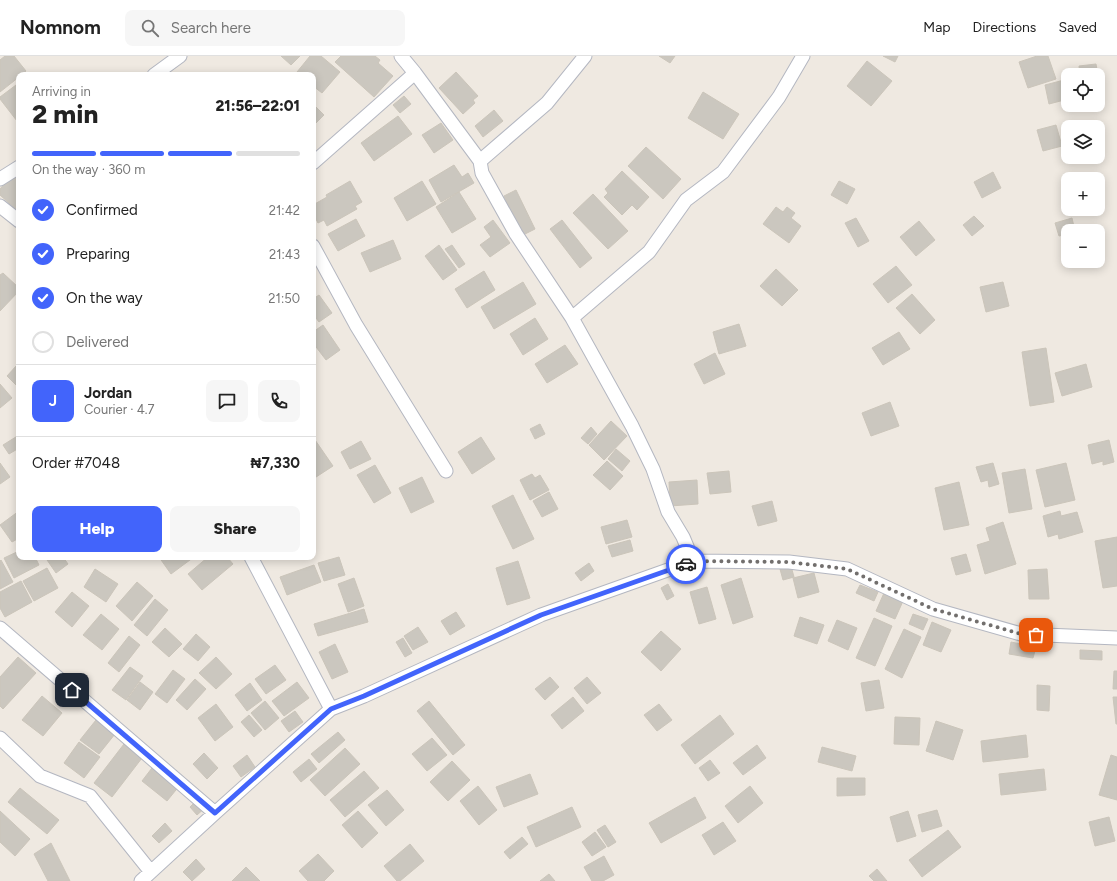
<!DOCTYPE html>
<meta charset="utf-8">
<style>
:root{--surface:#fff;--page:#f6f6f6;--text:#222;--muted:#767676;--line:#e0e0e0;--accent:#4264fb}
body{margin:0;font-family:Figtree,sans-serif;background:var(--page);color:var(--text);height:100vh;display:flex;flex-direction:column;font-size:15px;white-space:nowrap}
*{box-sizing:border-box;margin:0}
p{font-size:13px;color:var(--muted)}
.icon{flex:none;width:22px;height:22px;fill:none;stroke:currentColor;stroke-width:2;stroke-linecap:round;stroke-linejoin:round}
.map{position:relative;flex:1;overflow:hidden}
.panel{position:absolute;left:16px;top:16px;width:300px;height:488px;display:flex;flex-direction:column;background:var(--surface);border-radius:8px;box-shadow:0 2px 10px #0003}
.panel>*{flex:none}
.tools{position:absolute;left:1061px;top:12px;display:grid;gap:8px}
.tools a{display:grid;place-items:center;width:44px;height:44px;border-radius:8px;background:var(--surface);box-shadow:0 2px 10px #0003;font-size:20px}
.pin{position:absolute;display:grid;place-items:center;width:34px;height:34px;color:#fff;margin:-17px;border-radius:8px;box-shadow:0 2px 6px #0006}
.courier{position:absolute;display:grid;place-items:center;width:40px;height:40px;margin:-20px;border:3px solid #4264fb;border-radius:50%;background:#fff;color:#222;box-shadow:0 1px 5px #0007}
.headline em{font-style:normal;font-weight:800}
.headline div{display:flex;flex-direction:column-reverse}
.headline{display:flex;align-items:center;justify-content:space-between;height:68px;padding:0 16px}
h1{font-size:26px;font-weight:800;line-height:30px}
.bar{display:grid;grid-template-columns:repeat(4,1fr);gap:6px 4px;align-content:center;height:48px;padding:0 16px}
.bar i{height:5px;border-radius:3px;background:var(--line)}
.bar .active{background:var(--accent)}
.bar p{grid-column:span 4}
.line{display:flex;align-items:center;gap:10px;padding:0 16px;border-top:1px solid var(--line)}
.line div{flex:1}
.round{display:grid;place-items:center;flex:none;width:42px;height:42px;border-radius:8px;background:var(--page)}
ol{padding:0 16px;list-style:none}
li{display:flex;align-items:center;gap:12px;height:44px}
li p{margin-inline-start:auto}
li .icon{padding:4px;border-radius:50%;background:var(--accent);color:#fff;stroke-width:4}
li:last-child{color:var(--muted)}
li i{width:22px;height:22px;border:2px solid var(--line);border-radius:50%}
.action{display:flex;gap:8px;margin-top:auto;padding:8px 16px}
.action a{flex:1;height:46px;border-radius:8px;background:var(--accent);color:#fff;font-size:16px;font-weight:800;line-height:46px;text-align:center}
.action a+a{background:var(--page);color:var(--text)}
header{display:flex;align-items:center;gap:24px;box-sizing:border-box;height:56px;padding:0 20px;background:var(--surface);border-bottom:1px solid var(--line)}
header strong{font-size:19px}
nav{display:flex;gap:22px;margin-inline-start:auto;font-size:14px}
.search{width:280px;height:36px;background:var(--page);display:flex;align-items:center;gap:10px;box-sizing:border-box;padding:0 14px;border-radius:8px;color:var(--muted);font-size:15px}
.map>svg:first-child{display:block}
.building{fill:#cbc7bf;stroke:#cbc5ba}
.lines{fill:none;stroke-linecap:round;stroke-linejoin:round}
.minor-casing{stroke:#b4b7c1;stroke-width:15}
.minor{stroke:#fff;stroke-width:13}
.done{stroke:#726f6d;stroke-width:4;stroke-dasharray:0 7.2}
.route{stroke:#4264fb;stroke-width:5}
</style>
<header>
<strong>Nomnom</strong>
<div class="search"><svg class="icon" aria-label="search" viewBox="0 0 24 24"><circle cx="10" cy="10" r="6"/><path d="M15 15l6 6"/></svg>Search here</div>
<nav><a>Map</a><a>Directions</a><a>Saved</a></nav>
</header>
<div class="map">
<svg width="1117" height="825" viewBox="0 0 1117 825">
<rect width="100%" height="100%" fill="#efe9e1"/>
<path class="building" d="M5,0H14L26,15L21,19H19V21L0,36V4Z
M281,0H300L291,9Z
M310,0H321L340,16L322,37L313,30V19H301L297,16Z
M341,0H375L380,4L378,7L393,20L374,41L335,6Z
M659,0H675L670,7Z
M883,0H898L895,6Z
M1037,0H1048L1056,23L1028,32L1019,6Z
M867,5L892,25L871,50L847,30Z
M1096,8L1098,19H1080L1079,10Z
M456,16L478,40L473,44L475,47L463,58L439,32Z
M1068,23V43L1049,48L1045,29Z
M16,29L19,32V64L17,65L0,43V41Z
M703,36L739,58L723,83L688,62Z
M404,40L411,48L400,57L393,49Z
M313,48L324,59L313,70Z
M494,54L503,65L483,81L475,70Z
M398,60L412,78L374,105L361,87Z
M441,67L453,84L434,97L422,79Z
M1056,69L1062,90L1043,95L1037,74Z
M646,91L681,123L663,143L628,110Z
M454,109L462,121L468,117L474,127L441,146L429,124Z
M622,115L649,141L637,154L632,149L622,159L604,141L608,137L605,133Z
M993,116L1001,132L982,142L974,126Z
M13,118L19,123V156L0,139V133Z
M350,125L362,146L355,150L357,153L327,170L324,164L318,167L313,157V149L327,141L326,139Z
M422,125L436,148L407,165L394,142Z
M839,125L855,133L847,148L831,139Z
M516,134L535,173L523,179L504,140Z
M459,136L476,163L452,177L436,151Z
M593,138L628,175L608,193L573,157Z
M776,151L783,156L787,151L795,157L791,162L801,170L789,187L763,168Z
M974,160L984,170L972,180L963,169Z
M856,162L869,185L858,191L845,167Z
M1072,162L1075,175H1068V178L1059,180L1055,167Z
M356,163L365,180L338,195L328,178Z
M493,164L510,187L490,201L480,189L491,181L484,171Z
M562,164L592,202L580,212L550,173Z
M919,165L935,184L916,200L900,181Z
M393,184L401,203L370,216L361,197Z
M439,189L457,214L443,224L425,200Z
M452,189L465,208L459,212L445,193Z
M896,210L912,229L888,247L873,228Z
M776,213L798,234L782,250L760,230Z
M484,215L495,234L467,252L455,233Z
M3,217L19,232V235L0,255V219Z
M523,226L536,248L494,273L481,251Z
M1003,226L1009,250L986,256L980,231Z
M912,238L935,264L920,278L896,252Z
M319,239L332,257L319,266L313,258V243Z
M535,262L548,283L523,299L510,278Z
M739,268L746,290L719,298L713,276Z
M323,269L340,294L326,304L313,287V276Z
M899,276L910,293L883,309L872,292Z
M565,289L578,308L547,327L535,308Z
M1046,292L1054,346L1030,350L1022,296Z
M715,297L725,318L704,328L694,308Z
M1086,308L1092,331L1062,340L1055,317Z
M17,309L19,311V332L7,320Z
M0,328L12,342L0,352Z
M890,346L899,370L871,380L862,357Z
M611,365L627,380L604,404L589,389Z
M540,368L545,378L535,383L530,373Z
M591,371L597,378L588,388L581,382Z
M19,379V392L9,398L3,389Z
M313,381L333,410L313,423Z
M481,381L495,403L472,418L458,396Z
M1109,384L1114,406L1103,409V405L1092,408L1088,389Z
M361,385L371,403L350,413L341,396Z
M616,393L630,405L622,415L608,403Z
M607,405L623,420L610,434L593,419Z
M0,407L10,421L0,428Z
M993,407L999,428L989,431L988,424L981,426L976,411Z
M1066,407L1075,444L1045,451L1036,414Z
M375,409L391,437L374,447L357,419Z
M1025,413L1032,453L1009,457L1002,417Z
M729,415L731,436L710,438L707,417Z
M532,418L535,422L540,419L549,434L530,444L520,424Z
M422,421L434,446L411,457L399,432Z
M697,424L698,448L670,450L669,426Z
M959,426L969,469L944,474L935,432Z
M549,436L558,453L542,461L533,445Z
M513,439L534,483L513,493L492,450Z
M772,445L777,465L758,470L752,450Z
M19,455V482L12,486L0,469Z
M1060,455L1061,460L1077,456L1083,476L1059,483L1058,478L1048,481L1043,460Z
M627,464L632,481L606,488L601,471Z
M1003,466L1016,508L985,518L977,489L990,485L986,472Z
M1117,481V530L1103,532L1095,485Z
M630,484L633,495L612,501L608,490Z
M19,495V501H35L39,509L14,522L4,502Z
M966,498L971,515L956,519L951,502Z
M45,501H63L68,508L56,517Z
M159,501H194L171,518Z
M208,501H227L233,508L202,534L188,518Z
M339,501L345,519L324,525L318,507Z
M1,504L13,526L0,533V505Z
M518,505L530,542L507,549L496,512Z
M589,507L594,515L581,525L575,517Z
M314,509L321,526L287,539L280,521Z
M791,510L794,521L783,524L780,513Z
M47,512L58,532L34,545L23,525Z
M95,513L118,528L106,546L84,531Z
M1047,513L1049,543H1029L1028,514Z
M814,517L819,536L798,542L793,522Z
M354,522L364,550L348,556L338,528Z
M741,522L753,561L733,568L721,529Z
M21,525L32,546L5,561L0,552V536Z
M137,526L153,540L132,565L116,550Z
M668,528L674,540L667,544L661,532Z
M860,529L878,536L874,545L856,537Z
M707,531L716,563L699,568L690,536Z
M72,536L89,550L72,571L55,556Z
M884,537L903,545L895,563L876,555Z
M155,543L168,554L147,580L134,569Z
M364,553L368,566L318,580L314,568Z
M456,556L465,570L450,579L441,565Z
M101,558L119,573L102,594L83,579Z
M913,558L928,563L923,574L909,568Z
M800,561L824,569L817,588L794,580Z
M874,562L892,570L875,610L856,602Z
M837,564L857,572L848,594L828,585Z
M932,566L951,574L941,596L923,589Z
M418,571L428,586L413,594L404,580Z
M165,572L182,588L169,601L152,586Z
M904,573L921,581L902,622L885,613Z
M661,575L681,593L661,615L641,596Z
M196,578L210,591L198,605L183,593Z
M129,580L140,589L119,616L108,607Z
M403,582L412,597L405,601L396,586Z
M1011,586L1036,591L1033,602L1009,598Z
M335,588L348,616L332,623L319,596Z
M1080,594L1102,595V604L1080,603Z
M18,601L36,617L3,653L0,650V621Z
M216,601L232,618L216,633L199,617Z
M275,609L286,624L266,638L255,623Z
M130,611L143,620L126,644L112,634Z
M173,614L185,623L167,647L155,638Z
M1114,615H1117V633H1113Z
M550,621L559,631L545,644L535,633Z
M587,621L601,637L587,648L574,632Z
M195,623L206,633L187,654L176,644Z
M879,624L884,652L866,655L861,627Z
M140,626L153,636L140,654L127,644Z
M297,626L309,642L284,660L272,645Z
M250,627L262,644L247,655L235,639Z
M1037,629L1050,630L1049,655L1037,654Z
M42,640L62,657L43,680L22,664Z
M573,641L584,655L562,673L551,659Z
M1113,641H1117V668H1116Z
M265,645L279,662L265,674L251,657Z
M429,645L465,689L453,699L417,655Z
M216,648L233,671L215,685L198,662Z
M659,648L672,664L657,675L644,659Z
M295,655L303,666L289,676L281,665Z
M249,659L262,674L254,681L241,666Z
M720,659L734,678L695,708L681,689Z
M895,661L920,662L919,689L894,688Z
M96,664L115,678L99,698L80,684Z
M936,665L963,674L953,704L926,695Z
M338,676L345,684L319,707L311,698Z
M1026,679L1028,701L983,706L981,685Z
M432,682L447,699L427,715L412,698Z
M79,686L100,701L84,722L64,707Z
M124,688L142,702L112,741L94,727Z
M757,689L766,702L743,719L733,707Z
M822,691L856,700L852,715L818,706Z
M345,692L360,708L325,740L310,724Z
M204,697L218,712L207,723L193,708Z
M247,699L255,711L241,721L233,710Z
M1111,699L1117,701V744L1099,739Z
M309,703L317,713L301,726L293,716Z
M710,704L720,717L708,725L699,712Z
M452,705L470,724L448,745L430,726Z
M155,708L180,729L167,745L142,725Z
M1044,713L1046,734L1001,739L999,718Z
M364,715L379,732L345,761L330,744Z
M530,718L538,738L504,751L496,731Z
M837,722H865V739L837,740Z
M478,730L497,754L479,769L460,745Z
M750,730L763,747L738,767L725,750Z
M20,732L59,764L47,778L8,746Z
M387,734L404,754L386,770L368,749Z
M695,741L706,762L661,787L649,767Z
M198,743L206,751L197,759L190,751Z
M572,751L581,771L536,791L527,771Z
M937,754L942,770L922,776L918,759Z
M0,755L30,783L15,800L0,786Z
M358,755L378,777L362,792L342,769Z
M908,755L916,780L897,786L890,761Z
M1109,761L1115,785L1095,790L1089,766Z
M723,766L736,785L714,799L702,779Z
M165,767L172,775L159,787L152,780Z
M605,769L616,786L608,791L597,774Z
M948,774L961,791L922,821L909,804Z
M595,776L606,791L592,800L582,786Z
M522,781L528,788L510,803L504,796Z
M51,787L70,825H48L34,798Z
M410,788L424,805L400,825H397L384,810Z
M318,798L334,815L324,825H308L299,815Z
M604,800L614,819L603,825H592L584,811Z
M196,803L205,813L192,825L183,816Z
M246,811L260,825H232Z
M877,813L887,825H874L869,820Z
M549,818L555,825H540Z"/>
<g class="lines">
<defs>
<path id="minor" d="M401,0L415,17L480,105L482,117L516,178L572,262L632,370L653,413L668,456L683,481L693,505
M154,19L180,0
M480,105L547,47L585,0
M313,107L415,17
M0,123L19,111
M0,150L19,165
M313,190L356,269L446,415
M572,262L649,196L686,144L723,116L779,41L803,0
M251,501L331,653
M0,572L215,757
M0,682L40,720L90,740L151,816
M141,825L215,757L331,653L364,640L541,559L693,505L789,506L847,513L933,553L1021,578L1117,582"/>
</defs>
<use href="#minor" class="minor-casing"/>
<use href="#minor" class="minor"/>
</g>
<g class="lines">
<path class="done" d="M686,508L693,505L789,506L847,513L933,553L1021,578L1036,579"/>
<path class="route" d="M72,634L215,757L331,653L364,640L541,559L686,508"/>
</g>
</svg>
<div class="tools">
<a><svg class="icon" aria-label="locate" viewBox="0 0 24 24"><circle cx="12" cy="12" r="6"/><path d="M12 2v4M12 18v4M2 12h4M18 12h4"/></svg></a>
<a><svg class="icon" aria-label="layers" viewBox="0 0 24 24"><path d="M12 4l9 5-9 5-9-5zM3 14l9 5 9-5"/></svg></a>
<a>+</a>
<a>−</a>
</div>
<div class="pin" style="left:1036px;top:579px;background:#ea580c"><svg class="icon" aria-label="bag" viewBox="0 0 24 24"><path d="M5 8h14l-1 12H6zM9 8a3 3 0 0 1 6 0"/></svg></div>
<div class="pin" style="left:72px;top:634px;background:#1f2937"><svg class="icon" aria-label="home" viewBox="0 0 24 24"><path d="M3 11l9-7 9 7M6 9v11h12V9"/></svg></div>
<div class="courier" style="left:686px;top:508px"><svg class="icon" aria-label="car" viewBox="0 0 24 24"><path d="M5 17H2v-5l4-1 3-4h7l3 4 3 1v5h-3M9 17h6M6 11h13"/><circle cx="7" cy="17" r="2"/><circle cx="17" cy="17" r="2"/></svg></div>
<section class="panel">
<div class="headline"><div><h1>2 min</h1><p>Arriving in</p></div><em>21:56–22:01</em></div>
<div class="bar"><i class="active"></i><i class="active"></i><i class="active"></i><i></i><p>On the way · 360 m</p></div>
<ol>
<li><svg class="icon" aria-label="check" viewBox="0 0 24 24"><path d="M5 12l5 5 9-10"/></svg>Confirmed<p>21:42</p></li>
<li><svg class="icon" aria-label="check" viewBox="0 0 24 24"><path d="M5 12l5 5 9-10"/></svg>Preparing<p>21:43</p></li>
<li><svg class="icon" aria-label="check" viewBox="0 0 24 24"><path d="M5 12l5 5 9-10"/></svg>On the way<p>21:50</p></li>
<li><i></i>Delivered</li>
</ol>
<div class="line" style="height:72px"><b class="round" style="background:var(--accent);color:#fff">J</b><div><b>Jordan</b><p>Courier · 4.7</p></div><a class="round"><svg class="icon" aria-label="chat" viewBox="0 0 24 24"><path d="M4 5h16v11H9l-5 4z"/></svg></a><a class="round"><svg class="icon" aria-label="phone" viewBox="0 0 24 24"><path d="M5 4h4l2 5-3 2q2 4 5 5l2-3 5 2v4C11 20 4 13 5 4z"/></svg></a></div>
<div class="line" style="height:52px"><div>Order #7048</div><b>₦7,330</b></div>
<div class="action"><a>Help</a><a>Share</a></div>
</section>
</div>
